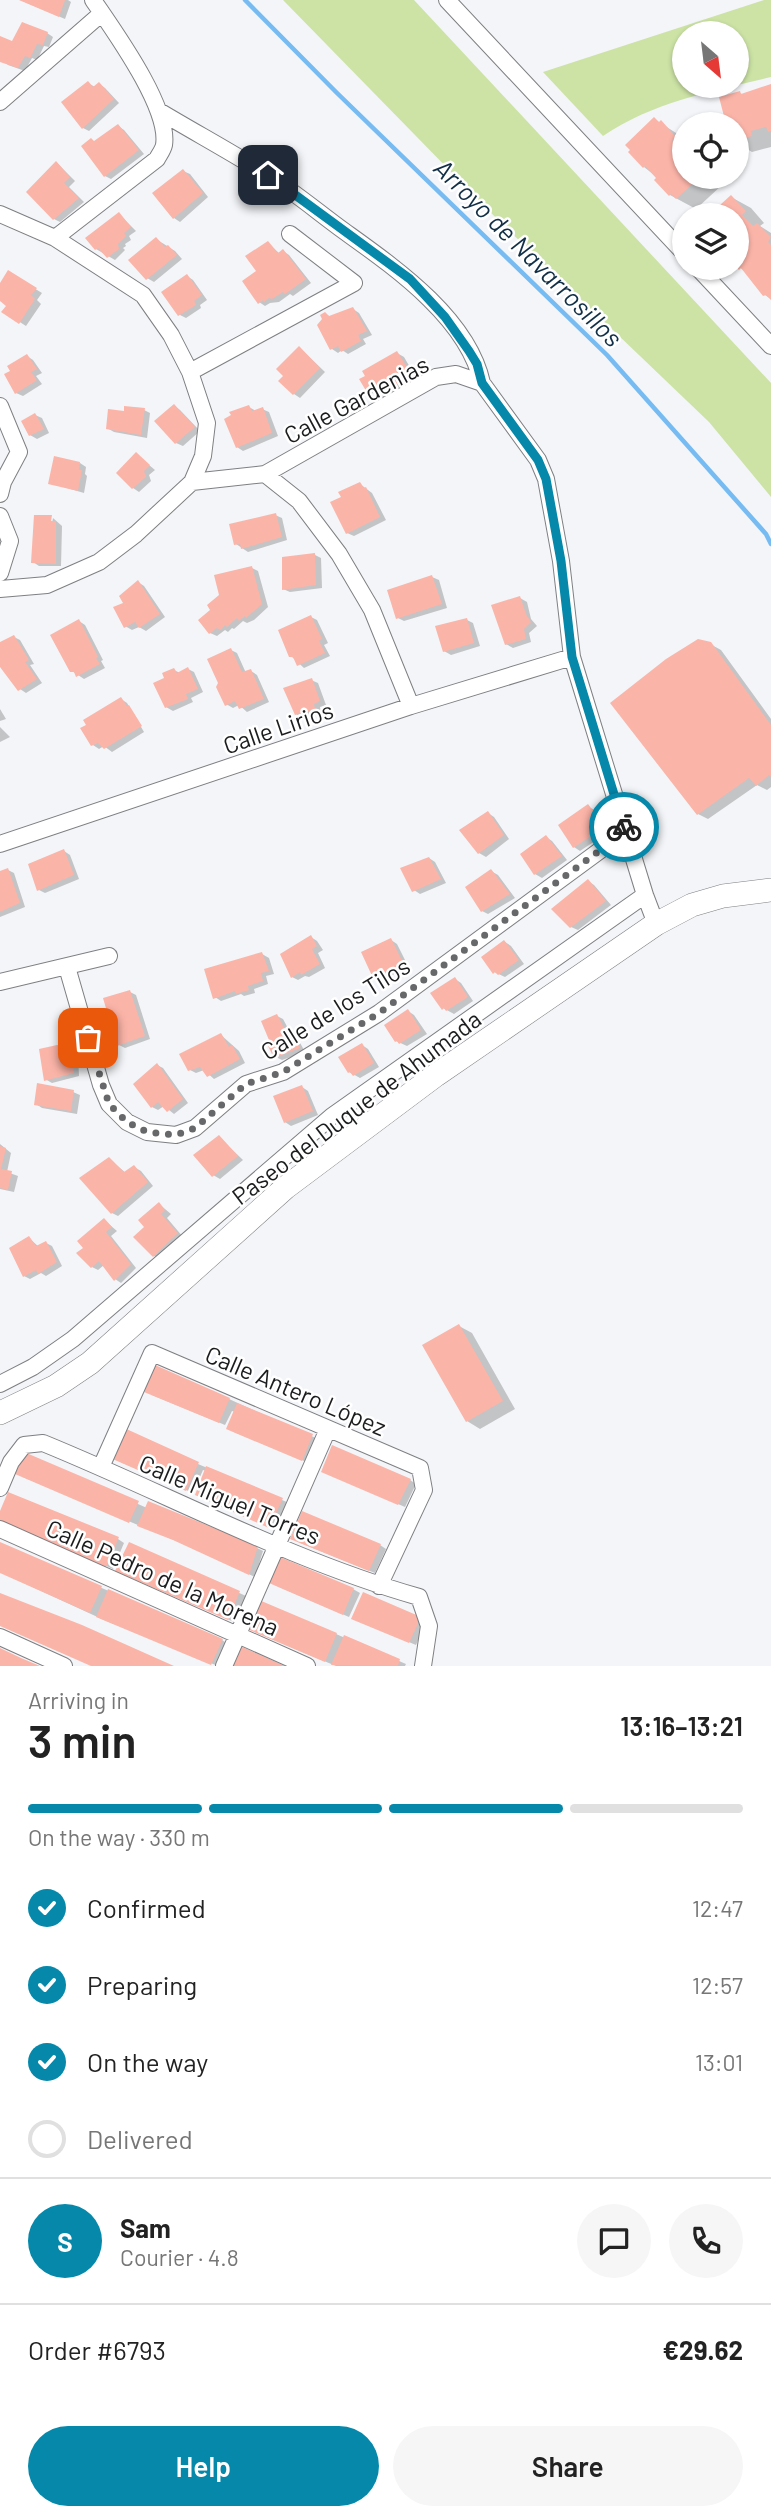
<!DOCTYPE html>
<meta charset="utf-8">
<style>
:root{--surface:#fff;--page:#f6f6f6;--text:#222;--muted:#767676;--line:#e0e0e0;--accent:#0588aa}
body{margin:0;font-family:Barlow,sans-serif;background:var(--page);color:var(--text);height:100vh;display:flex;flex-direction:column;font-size:26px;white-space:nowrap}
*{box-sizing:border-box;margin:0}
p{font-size:23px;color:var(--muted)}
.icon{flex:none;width:38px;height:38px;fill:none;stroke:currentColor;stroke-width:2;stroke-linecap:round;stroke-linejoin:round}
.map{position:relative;height:1666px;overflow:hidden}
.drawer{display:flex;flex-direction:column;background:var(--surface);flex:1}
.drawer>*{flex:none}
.needle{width:46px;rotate:152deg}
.tools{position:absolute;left:672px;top:21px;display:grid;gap:14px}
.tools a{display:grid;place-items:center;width:77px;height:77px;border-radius:50%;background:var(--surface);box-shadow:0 2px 5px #0004;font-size:35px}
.pin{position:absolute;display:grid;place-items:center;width:60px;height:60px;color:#fff;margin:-30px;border-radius:14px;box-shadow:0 4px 10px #0006}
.courier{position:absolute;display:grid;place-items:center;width:70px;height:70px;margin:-35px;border:5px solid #0588aa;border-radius:50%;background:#fff;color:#222;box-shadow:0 2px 9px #0007}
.head em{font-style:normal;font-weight:600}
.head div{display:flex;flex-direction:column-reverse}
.head{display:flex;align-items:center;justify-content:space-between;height:119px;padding:0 28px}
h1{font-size:46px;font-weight:600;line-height:52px}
.bar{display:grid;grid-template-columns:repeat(4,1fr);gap:10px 7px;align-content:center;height:84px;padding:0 28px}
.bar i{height:9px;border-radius:5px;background:var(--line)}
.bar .active{background:var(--accent)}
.bar p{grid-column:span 4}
.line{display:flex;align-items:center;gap:18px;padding:0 28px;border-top:2px solid var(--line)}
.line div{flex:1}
.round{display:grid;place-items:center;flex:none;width:74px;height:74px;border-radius:37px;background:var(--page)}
ol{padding:0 28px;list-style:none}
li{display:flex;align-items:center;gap:21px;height:77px}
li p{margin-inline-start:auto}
li .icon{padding:7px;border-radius:50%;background:var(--accent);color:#fff;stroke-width:4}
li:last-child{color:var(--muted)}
li i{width:38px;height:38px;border:4px solid var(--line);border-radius:50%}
.cta{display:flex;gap:14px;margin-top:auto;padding:14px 28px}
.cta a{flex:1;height:80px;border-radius:42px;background:var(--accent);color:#fff;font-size:28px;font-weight:600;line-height:80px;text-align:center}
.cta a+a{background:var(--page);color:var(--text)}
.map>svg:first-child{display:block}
.green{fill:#cce3a5;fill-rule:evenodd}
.shadow{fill:#0003}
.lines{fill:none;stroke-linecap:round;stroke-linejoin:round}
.stream{stroke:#76bbf2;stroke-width:4.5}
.building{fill:#fbb4a8}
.street-casing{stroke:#7e7f82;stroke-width:18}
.secondary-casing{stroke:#7e7f82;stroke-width:24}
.street{stroke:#fff;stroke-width:16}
.secondary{stroke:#fff;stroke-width:23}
.done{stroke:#67686a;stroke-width:7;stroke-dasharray:0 12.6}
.route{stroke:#0588aa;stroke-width:9}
.labels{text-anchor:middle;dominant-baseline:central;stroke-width:5;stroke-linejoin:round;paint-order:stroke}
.street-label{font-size:24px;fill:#1b1c1d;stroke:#fff}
.water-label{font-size:26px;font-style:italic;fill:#112f46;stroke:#fff}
</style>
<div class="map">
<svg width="771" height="1666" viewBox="0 0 771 1666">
<rect width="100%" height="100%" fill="#f3f5f8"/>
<path class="green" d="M283,0H414L771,383V497L709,422L501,223Z
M764,0H771V77C711,92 655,101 603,136L543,72ZM684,33H737V86H684Z"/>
<path class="shadow" d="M20,0H68L71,2L65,19Z
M47,33L53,37L49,47L44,46L37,60L32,58L25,71L8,65L0,57V38L13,44Z
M88,83L95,87L99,84L105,88L119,103L89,131L83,128Z
M771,86V147L752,152L737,143V124H728L721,98L740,93L744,95Z
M654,119L684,138V177H720L717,180L722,185L696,209L670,195L658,178L644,167Z
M118,126L124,130L144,154L111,179L105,176L96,142Z
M57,163L75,181L69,187L84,202L60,222L54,219Z
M183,171L190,174L208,197L180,222L174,218Z
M731,197L751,208L764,223L760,226L771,233V299L765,295L746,272L737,265V215H711Z
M119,214L136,231L129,236L131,240L125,244L126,246L123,248L125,250L115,260L96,249Z
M156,239L175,251L182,259L154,282L147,278Z
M268,243L280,254L283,251L289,255L311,283L293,296L290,294L279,302L270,303L265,306L259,302L258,271Z
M9,273L42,293L37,300L41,304L26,326L4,312L8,306L0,299V286Z
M187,276L193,280L207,300L200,305L201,308L186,318L180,315Z
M353,309L359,313L372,335L363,339L366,344L348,354L342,350L338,353L332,349L325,314L331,317Z
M300,348L325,372L300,398L294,394Z
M397,353L404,357L418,381L386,398L369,392Z
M27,356L33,360L42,373L36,376L42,384L23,396L16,393L12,372Z
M174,406L180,410L200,431L183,446L176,443L157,421Z
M249,407L256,411L262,409L269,412L278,436L243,451L237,447L233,416Z
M144,410L150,413L147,438L114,432L107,428L126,413Z
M35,415L42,418L49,433L37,439L30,435Z
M136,454L155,470L149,475L151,481L139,492L133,488Z
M80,463L86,467L85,474L87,476L84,493L50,483Z
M360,484L372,493L386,520L354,536L347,533L343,498Z
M275,515L282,518L287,540L248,552L236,544Z
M36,516L53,517H50L47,529H51L53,518L62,526L61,566H39L33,562Z
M315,555L321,558L322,588L290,592L283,589Z
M252,568L258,571L268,607L254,620L247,623L243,621L234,629L232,628L228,632L225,630L217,636L210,633L212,611Z
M432,577L439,580L447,608L404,621L398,618Z
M138,582L144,586L165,617L146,631L139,627L132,630L125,626V604Z
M520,598L527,602L531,619L537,626L529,633L531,642L513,648L506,644Z
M311,617L317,620L328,643L324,645L330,656L304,668L291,656Z
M467,620L473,623L480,646L451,655L444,651Z
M79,621L85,625L103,660L101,661L105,668L84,679L72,671Z
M14,637L20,640L34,664L30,665L42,683L26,693L20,689L0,663V644Z
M710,644L721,650L771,719V787L767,790L757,785L708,819L698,814Z
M231,650L237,653L246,673L251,671L257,675L269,702L247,712L239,705L233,708L226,704Z
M188,669L194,672L203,692L191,698L193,702L173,711L166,707L167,679L174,670L180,673Z
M311,680L318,683L326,705L320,707L321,713L303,718L296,714Z
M121,699L127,703L144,732L112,752L104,746L99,749L93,745Z
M0,709L6,719L0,721Z
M0,727L10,737L0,742Z
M588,807L595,810L610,831L580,851L574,847Z
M488,813L494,817L509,839L486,857L479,853L462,831Z
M546,837L552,841L567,860L542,878L535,874L522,854Z
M64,851L70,855L79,879L45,893L39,890Z
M429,858L435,862L446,883L420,894L414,890Z
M8,870L14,873L25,907L0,917V873Z
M491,871L498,875L515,898L488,914L482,911Z
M588,881L594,885L611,905L578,930L571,927Z
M311,937L317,941L323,950L318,953L325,968L309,977L305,976L298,980L292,977Z
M391,940L397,944L409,968L380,980L374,977Z
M505,942L511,946L524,964L505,977L494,972Z
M262,954L269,958L274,974L266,976L268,984L254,989L255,993L244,996L241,994L221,1001L215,997Z
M455,979L461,983L473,1001L454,1014L443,1008Z
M130,992L136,995L150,1039L125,1048L119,1045Z
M408,1011L414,1015L427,1034L407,1046L396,1041Z
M277,1016L283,1019L290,1032L297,1037L305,1052L282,1060L276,1057Z
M221,1035L239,1051L245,1063L214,1079L204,1070L196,1073L190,1070Z
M362,1045L368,1049L379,1067L360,1078L349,1072Z
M71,1051L78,1055L79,1076L52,1083L45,1079Z
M157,1065L163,1068L188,1103L174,1114L164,1106L158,1110L152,1107Z
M302,1087L308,1091L318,1115L291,1126L285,1122Z
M73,1092L80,1095L77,1114L42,1108L36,1104Z
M219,1137L243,1160L220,1179L213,1175Z
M0,1144L11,1153L7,1172L18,1176L14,1192L0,1189Z
M109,1159L126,1173L134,1167L141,1171L153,1186L118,1216L112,1213Z
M159,1204L171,1214L167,1218L183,1237L160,1259L154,1256L146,1228Z
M104,1220L117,1231L111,1236L136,1268L121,1283L115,1279L104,1265L98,1270L92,1267Z
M29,1238L39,1247L46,1243L52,1246L62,1266L46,1276L41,1273L30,1279L24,1276Z
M459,1326L472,1333L515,1409L480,1429L467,1421Z
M152,1395L229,1399L318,1439L309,1463L234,1432L235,1412L232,1411L225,1425Z
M25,1454L147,1508L257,1548L263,1551L255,1577L181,1543L23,1477Z
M116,1460L198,1464L289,1503L276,1530L204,1498L206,1471L203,1470L193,1493Z
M330,1475L410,1480L416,1484L405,1507Z
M0,1516L118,1539L124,1543L113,1569L5,1522L0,1520Z
M298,1542L380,1545L386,1549L375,1573Z
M0,1544L222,1640L228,1644L218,1666L104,1620L0,1572Z
M130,1544L246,1596L234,1622L123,1574Z
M277,1586L353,1589L360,1593L349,1617Z
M364,1595L426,1622L416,1645L360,1622Z
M255,1632L336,1634L406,1664L405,1666H336Z"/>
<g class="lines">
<path class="stream" d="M245,0L337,93L607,355L766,534L771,544"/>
</g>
<path class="building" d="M19,0H65L59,17Z
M22,22L48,32L43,45L37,44L30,58L25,56L18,68L0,62V36L12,41Z
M88,81L93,87L99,82L114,99L82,129L61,102Z
M771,84V131L768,132L766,127L751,131L752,136L737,140V124H726L719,97L740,91L741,94Z
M654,117L659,122L661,120L676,137L672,140L684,153V177H700L676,199L671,194L669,196L654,180L656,178L645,166L643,168L628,152L630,150L625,145Z
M118,124L139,150L104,177L81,146L91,138L94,141Z
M56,161L70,177L64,183L79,198L53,220L26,192Z
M183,169L203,193L173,219L152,193Z
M731,195L746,211L742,215L753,226L757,223L771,237L768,242L771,245V300L766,295L763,296L741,268L739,270L737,268V215H709Z
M119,212L131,227L124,233L126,236L118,244L119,249L107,258L98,248L95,250L85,238Z
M156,237L165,247L168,245L177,255L146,280L128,260Z
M268,241L278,253L283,249L306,279L285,294L283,292L272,299L269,298L264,302L263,300L258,304L242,281L256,271L245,256Z
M8,270L37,288L31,295L35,299L19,324L1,312L6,306L0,301V283Z
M187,274L202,295L194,301L196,305L178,316L161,292Z
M353,307L367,331L358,335L361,341L341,352L338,346L330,350L317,325L322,319L320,315L325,312L329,316Z
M299,346L320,368L293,395L278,381L283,376L276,369Z
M397,351L413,377L378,396L374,391L368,394L359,379L365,376L362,371Z
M27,354L37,369L31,372L37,380L15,394L4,374L10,371L7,366Z
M174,404L195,427L175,444L154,421Z
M249,405L252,411L263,407L272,433L236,448L224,419L231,415L229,412Z
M124,406L145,408L141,435L106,429L108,409L124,411Z
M35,413L44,429L29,436L21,421Z
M136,452L150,465L144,471L146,477L132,489L116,473Z
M54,456L80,462L79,470H82L78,491L48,484Z
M360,482L364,488L366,487L380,517L346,534L330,502L341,497L338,492Z
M276,513L282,537L241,549L240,544L234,545L229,524Z
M34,515H52L51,521H56V564L31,563Z
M315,553L316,585L282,590V557Z
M252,566L262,604L246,618L245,616L239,621L237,618L227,627L225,625L221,630L217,628L209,634L198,620L210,610L207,605L219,595L214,575Z
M432,575L442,604L396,619L387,590Z
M138,580L160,614L139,628L135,622L124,628L113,607L123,603L119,596Z
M520,596L526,614L531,622L524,629L526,639L505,645L491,605Z
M311,615L322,639L319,641L325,653L297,666L293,657H289L278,630Z
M467,618L474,643L443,652L435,626Z
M79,619L98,657L96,658L100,664L76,677L74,672H70L50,635Z
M14,635L29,660L25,662L37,679L18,691L0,667V642Z
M698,639L711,642L771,725V777L769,775L756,786L749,778L697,815L610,703L666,659Z
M231,648L242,672L251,669L264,699L239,709L235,701L225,706L216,687L218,683L207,659Z
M188,667L198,689L186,694L188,699L165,708L153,683L164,678L162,673L174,668L177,673Z
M312,678L320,701L314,704L315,709L295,715L283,688Z
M121,697L127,706L129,705L142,726L104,749L98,743L91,746L80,728L86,725L83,720Z
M588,804L605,827L573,848L558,825Z
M488,811L504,835L478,854L459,830Z
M546,835L562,856L534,875L520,854Z
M64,849L74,875L37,891L28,864Z
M429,857L441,879L412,892L400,868Z
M8,868L20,903L0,912V871Z
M491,869L510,894L481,912L465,887Z
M588,879L606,901L570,928L551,909Z
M311,935L317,946L312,949L320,964L301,975L300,972L291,978L280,954Z
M391,938L404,965L373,978L361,952Z
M504,940L519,960L498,975L495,972L493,974L481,957Z
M262,952L269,971L261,973L263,981L248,986L249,990L236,994L235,991L213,999L204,969Z
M455,977L468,997L446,1011L444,1008L442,1010L430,993Z
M130,990L145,1036L117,1046L103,998Z
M408,1009L421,1030L399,1044L397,1041L395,1042L384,1025Z
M277,1014L286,1032L291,1031L300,1048L274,1058L266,1042L269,1040L261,1021Z
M221,1033L229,1047L232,1045L240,1059L207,1077L200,1067L188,1071L179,1054Z
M362,1043L374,1063L353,1076L350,1072L348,1073L338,1057Z
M57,1045L72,1049L74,1073L44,1081L39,1049Z
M157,1063L183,1099L167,1112L158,1102L151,1108L133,1084Z
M37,1083L74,1090L71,1111L34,1105Z
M302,1085L313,1111L284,1123L273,1096Z
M219,1135L238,1156L212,1177L193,1155Z
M0,1146L6,1148L1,1169L12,1171L8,1190L0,1188Z
M109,1157L124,1172L134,1165L148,1182L111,1214L79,1178Z
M159,1202L165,1210L161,1214L178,1233L153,1257L133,1237L144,1227L138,1220Z
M104,1218L112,1227L106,1232L131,1264L114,1281L99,1261L91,1268L76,1253L83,1248L77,1241Z
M29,1236L36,1246L46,1241L57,1262L38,1274L36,1270L23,1277L9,1248Z
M459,1324L503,1401L466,1422L422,1345Z
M155,1365L230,1398L219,1423L144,1392Z
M237,1403L313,1434L302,1461L226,1429Z
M122,1427L199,1462L186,1491L108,1457Z
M332,1445L411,1479L398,1505L321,1472Z
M24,1452L139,1501L129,1523L15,1474Z
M206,1466L283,1498L269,1528L195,1495Z
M8,1492L119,1537L106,1567L0,1521V1511Z
M148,1501L258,1546L249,1575L173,1540L137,1526Z
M302,1511L381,1544L369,1571L290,1539Z
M0,1542L102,1586L90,1613L0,1573Z
M129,1542L240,1591L228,1620L115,1571Z
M280,1557L354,1588L343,1615L269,1583Z
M108,1589L223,1639L211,1665L96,1617Z
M363,1592L421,1617L409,1643L351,1619Z
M0,1593L82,1625L174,1666H91L0,1626Z
M259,1600L337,1633L325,1662L247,1629Z
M344,1635L400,1659L398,1666L331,1665Z
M240,1646L285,1666H231Z
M0,1648L21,1658L40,1666H0Z"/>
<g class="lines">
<defs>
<path id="street" d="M447,0L684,253
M0,102L102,13
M159,111C194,132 231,152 266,174C293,191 318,212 344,231C394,267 468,318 482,383
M0,214L55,238L143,295L171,335L190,372L207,423L203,456L192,482L136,534L99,562L47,585L0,589
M55,238L157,159C159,155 163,150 164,145C170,108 114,31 93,0
M698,268L771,346
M190,372L354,283L290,234
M0,406L19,452L3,482L0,494
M265,474L436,377L456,374L482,383L538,460L546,479L561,561L572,657L645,895L656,924
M192,482L265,474L299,501L339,554L372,610L411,706
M0,516L10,541L0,573
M0,844L411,706L572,657
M67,967L101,1085L109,1104L127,1122L147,1132L176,1135L195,1128L246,1084L283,1072L379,1013L625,832
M0,982L109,956
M0,1384L33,1367L73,1339L332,1116L645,895
M101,1467L152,1353L420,1468L424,1490L379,1586
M0,1488L11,1462L24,1445L43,1443C168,1494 289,1560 419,1597L429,1626L423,1666
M0,1529L307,1666
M0,1637L64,1666
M224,1666L328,1429"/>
<path id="secondary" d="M0,1413L56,1386L90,1363L285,1188L436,1075L656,924L692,905L723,896L771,890"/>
</defs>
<use href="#street" class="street-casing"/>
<use href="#secondary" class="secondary-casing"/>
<use href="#street" class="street"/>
<use href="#secondary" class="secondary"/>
</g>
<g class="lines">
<path class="done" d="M88,1038L109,1104L127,1122L147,1132L176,1135L195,1128L246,1084L283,1072L379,1013L625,832L624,827"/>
<path class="route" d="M268,175L410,279L445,317L469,351L477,364L482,383L538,460L546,479L561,561L572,657L624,827"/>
</g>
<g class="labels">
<g class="street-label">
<text transform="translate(356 399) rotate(-28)">Calle Gardenias</text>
<text transform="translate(278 727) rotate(-19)">Calle Lirios</text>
<text transform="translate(335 1008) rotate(-32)">Calle de los Tilos</text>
<text transform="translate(356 1107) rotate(-37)">Paseo del Duque de Ahumada</text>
<text transform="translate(296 1390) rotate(23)">Calle Antero López</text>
<text transform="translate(230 1499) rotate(23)">Calle Miguel Torres</text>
<text transform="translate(163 1577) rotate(24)">Calle Pedro de la Morena</text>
</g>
<g class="water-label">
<text transform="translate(529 252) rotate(45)">Arroyo de Navarrosillos</text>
</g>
</g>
</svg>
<div class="tools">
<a><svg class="needle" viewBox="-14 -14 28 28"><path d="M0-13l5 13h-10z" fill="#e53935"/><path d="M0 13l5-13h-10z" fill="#767676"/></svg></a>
<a><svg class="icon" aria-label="locate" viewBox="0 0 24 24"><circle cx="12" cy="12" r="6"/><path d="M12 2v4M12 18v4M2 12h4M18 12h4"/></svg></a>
<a><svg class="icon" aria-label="layers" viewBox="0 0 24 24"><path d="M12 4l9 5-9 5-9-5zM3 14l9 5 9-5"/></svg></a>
</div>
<div class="pin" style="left:88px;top:1038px;background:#ea580c"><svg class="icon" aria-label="bag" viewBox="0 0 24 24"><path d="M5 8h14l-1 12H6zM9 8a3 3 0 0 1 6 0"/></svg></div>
<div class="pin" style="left:268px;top:175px;background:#1f2937"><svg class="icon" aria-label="home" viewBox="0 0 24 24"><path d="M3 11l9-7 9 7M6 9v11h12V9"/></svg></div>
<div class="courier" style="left:624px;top:827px"><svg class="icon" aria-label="bike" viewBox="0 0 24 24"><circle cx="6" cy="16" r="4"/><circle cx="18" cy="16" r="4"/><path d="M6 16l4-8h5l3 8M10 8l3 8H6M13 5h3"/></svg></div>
</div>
<section class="drawer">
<div class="head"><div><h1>3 min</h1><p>Arriving in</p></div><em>13:16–13:21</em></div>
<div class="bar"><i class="active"></i><i class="active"></i><i class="active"></i><i></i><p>On the way · 330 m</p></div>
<ol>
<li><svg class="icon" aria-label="check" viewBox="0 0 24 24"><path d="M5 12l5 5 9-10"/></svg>Confirmed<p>12:47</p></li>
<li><svg class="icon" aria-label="check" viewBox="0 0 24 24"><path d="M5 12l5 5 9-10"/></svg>Preparing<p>12:57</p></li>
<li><svg class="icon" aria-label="check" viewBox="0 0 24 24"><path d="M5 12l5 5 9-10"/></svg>On the way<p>13:01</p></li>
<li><i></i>Delivered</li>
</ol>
<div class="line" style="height:126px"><b class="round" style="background:var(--accent);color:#fff">S</b><div><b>Sam</b><p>Courier · 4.8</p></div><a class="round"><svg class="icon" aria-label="chat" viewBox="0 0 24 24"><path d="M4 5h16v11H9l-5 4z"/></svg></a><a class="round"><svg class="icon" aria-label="phone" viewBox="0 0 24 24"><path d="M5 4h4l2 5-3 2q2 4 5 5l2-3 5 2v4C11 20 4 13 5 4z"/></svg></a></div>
<div class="line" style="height:91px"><div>Order #6793</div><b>€29.62</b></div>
<div class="cta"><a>Help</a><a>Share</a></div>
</section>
